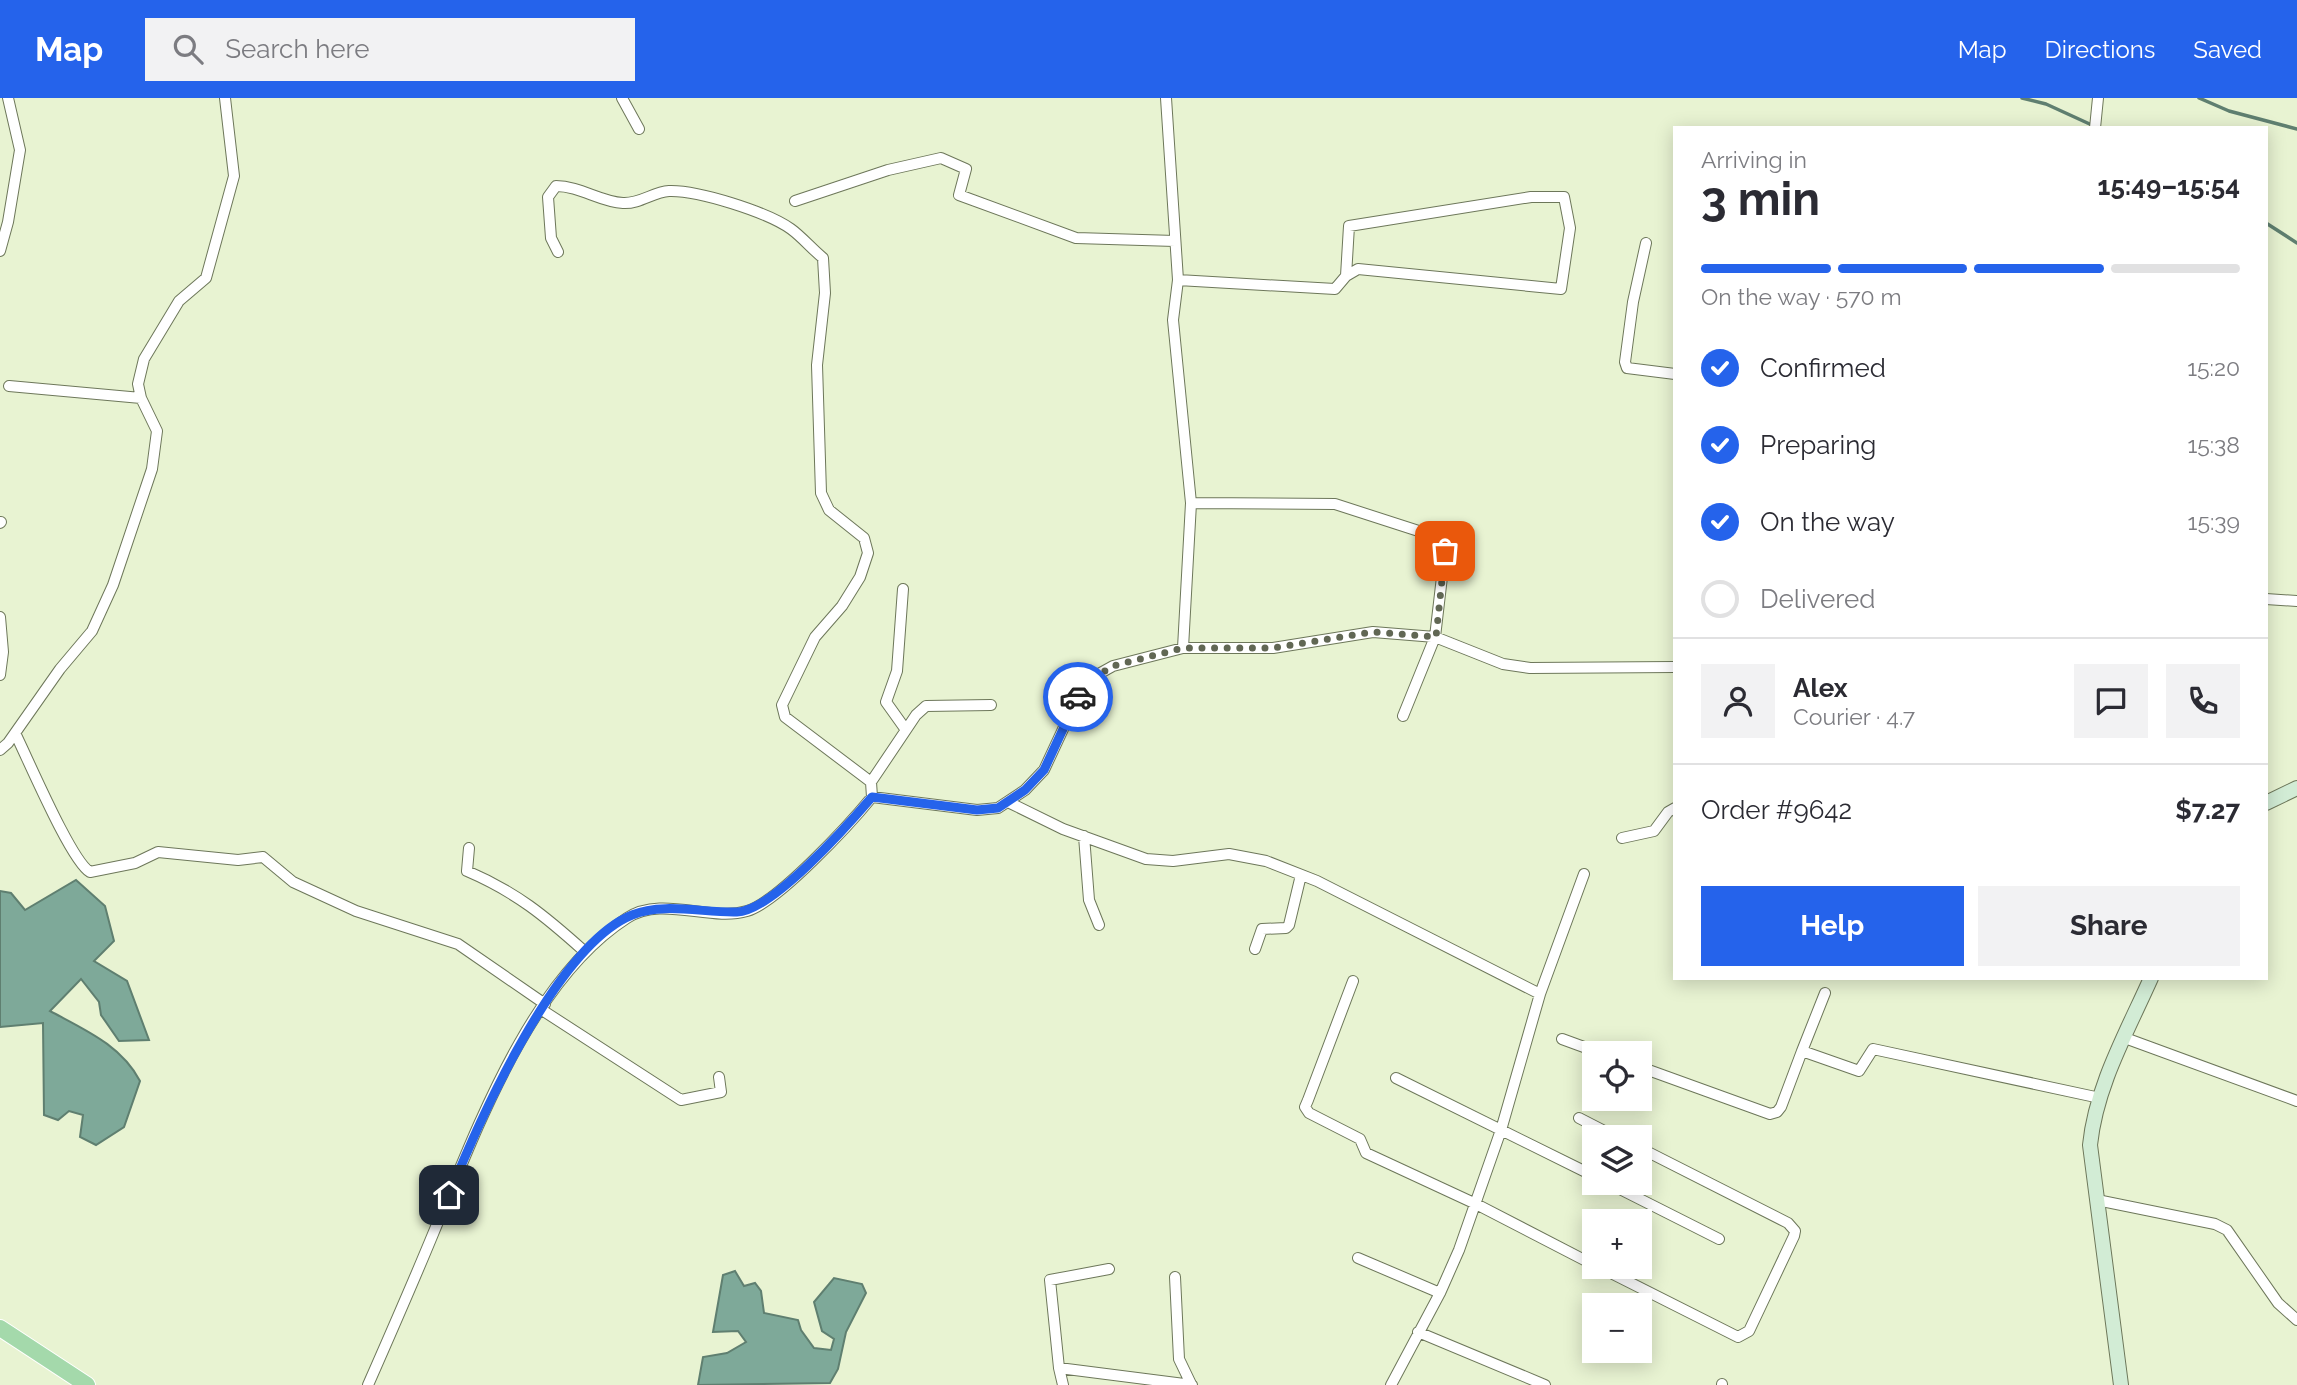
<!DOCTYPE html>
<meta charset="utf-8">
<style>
:root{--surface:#fff;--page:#f2f2f3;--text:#2b2b33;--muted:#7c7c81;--line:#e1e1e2;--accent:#2563eb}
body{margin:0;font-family:Raleway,sans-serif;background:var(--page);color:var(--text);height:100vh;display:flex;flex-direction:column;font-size:26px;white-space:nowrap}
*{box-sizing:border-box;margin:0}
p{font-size:23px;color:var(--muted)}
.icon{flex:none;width:38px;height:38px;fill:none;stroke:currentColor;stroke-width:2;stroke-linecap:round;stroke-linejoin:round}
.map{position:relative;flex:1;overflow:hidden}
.details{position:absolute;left:1673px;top:28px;width:595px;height:854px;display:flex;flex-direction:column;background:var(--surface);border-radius:0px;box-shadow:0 4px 18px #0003}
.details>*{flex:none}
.tools{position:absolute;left:1582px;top:943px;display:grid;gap:14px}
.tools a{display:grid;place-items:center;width:70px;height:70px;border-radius:0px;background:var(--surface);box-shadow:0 4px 18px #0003;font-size:35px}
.pin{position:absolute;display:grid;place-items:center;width:60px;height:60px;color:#fff;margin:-30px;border-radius:14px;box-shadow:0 4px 10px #0006}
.courier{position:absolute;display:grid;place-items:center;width:70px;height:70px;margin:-35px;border:5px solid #2563eb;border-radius:50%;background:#fff;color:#222;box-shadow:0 2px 9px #0007}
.overview em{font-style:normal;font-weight:700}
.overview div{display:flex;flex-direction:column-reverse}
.overview{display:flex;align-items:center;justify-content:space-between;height:119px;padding:0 28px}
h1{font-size:46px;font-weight:700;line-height:52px}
.bar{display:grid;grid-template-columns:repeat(4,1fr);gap:10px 7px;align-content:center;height:84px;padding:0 28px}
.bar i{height:9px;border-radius:5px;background:var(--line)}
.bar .on{background:var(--accent)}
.bar p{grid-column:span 4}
.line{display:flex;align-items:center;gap:18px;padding:0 28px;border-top:2px solid var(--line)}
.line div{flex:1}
.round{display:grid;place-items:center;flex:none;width:74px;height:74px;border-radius:0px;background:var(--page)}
ol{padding:0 28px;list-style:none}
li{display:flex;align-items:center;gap:21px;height:77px}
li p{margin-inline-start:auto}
li .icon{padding:7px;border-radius:50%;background:var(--accent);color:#fff;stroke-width:4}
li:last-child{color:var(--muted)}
li i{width:38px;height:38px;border:4px solid var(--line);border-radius:50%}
.primary-button{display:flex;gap:14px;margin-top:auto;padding:14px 28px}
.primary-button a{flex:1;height:80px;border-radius:0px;background:var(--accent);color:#fff;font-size:28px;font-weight:700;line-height:80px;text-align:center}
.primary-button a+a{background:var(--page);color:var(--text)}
header{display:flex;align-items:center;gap:42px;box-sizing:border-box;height:98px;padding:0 35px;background:var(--accent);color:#fff}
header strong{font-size:33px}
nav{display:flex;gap:38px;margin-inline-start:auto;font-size:24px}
.search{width:490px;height:63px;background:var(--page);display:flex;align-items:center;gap:18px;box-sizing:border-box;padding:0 24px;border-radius:0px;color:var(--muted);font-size:26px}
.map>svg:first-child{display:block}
.water{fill:#7ea999;stroke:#5f7f70;stroke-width:2}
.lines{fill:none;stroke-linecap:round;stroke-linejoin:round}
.stream{stroke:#5f7f70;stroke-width:3.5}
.minor-casing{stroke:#6d775a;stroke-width:12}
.secondary-casing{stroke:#6d775a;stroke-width:16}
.primary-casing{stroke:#fff;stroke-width:18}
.minor{stroke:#fff;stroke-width:10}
.secondary{stroke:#d2ecd5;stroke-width:14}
.primary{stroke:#a4d9ab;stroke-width:16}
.done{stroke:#616754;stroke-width:7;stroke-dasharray:0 12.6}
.route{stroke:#2563eb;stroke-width:9}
</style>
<header>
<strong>Map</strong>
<div class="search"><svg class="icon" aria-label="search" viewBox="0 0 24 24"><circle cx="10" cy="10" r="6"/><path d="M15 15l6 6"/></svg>Search here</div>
<nav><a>Map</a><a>Directions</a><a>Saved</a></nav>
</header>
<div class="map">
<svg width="2297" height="1287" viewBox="0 0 2297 1287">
<rect width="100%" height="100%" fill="#e8f3d2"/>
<path class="water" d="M76,782L105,808L114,843L94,863L127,883L149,942L119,943L101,917L99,904L81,881L50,913C85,932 121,947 140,983L124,1029L96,1047L80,1039L83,1017L69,1013L58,1022L44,1017L43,925L0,929V793L11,795L25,812Z
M735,1173L744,1188L755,1185L761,1193L764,1215L798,1222L801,1232L814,1250L831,1252L834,1241L822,1233L814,1204L834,1180L862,1186L866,1195L846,1234L838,1271L830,1285L698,1287L703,1259L727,1255L746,1244L738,1233L713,1234L723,1177Z"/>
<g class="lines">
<path class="stream" d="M2022,0L2046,6L2094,28
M2199,0L2229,13L2297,31
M2266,125L2297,145"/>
<defs>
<path id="minor" d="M622,0L639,31
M1166,0L1178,182L1173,222L1191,405L1183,550
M2095,30L2098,0
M795,103L888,72L941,60L966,71L959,97L1076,140L1175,143
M1646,145L1633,204L1625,264L1627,270L1675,276
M0,153L8,124L20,52L8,0
M558,154L551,140L548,99L556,88C580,88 600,104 623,105C640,106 653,94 669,93C698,92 767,114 791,131C802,139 812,151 823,160L825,195L817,267L821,395L829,412L864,440L868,455L860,479L842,508L815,539L782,607L785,619L871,684L872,699
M1178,182L1335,191L1346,178L1358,171L1561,191L1570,130L1564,99H1531L1349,128L1346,178
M9,288L141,300
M1191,405L1335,406L1431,437
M0,425L1,424
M903,491L897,573L886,604L906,632
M2266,501L2297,503
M0,519L3,554L0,577
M1403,618L1435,539L1445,453
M15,635C28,661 71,763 90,774L135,765L158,754L238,762L263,759L293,784L356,813L458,846L545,906
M0,652L8,645L60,571L92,533L113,487L152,371L157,333L141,300L138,286L144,261L179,203L206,180L234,78L225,0
M871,684L916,617L926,608L991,607
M1010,705L1063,731L1146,761L1173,763L1229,756L1266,763L1317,783L1540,896
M1084,738L1089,802L1099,827
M1622,740L1654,733L1668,714L1675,710
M469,750L467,773C516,794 545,818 584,853
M1255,851L1262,831L1286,830L1289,827L1301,777
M1353,883L1308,1002L1305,1009L1309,1015L1360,1041L1366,1055L1476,1106L1594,1167
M542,912L681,1002L721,994L719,979
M2125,940L2297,1003
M1562,941L1603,956
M1802,953L1825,895
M1640,969L1770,1016L1777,1014L1781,1009L1802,953L1859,973L1873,951L2100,1000
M1396,980L1594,1078
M1579,1020L1618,1040
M1608,1085L1719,1141
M2097,1102L2215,1126L2227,1132L2278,1205L2297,1222
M1358,1160L1440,1195
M1599,1169L1738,1239L1749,1233L1794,1138L1795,1133L1788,1125L1640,1050
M1175,1179L1179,1261L1191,1286
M1418,1234L1545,1287
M1059,1270L1050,1182L1109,1171
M368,1287C390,1237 412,1187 433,1136C476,1033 530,882 627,820C662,797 710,824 747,813C778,804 850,726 872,699L977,712L998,710L1025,692L1044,672L1078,599L1095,578L1113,568L1183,550H1273L1373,534L1435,539L1503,566L1530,570L1675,569
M1063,1287L1059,1270L1192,1287
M1391,1287L1440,1195L1459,1152L1501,1032L1540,896L1584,776
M1722,1287V1286"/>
<path id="secondary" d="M2266,705L2297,690
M2121,1287L2090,1047C2096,988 2127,934 2151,880"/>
<path id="primary" d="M0,1230L87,1287"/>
</defs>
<use href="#minor" class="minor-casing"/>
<use href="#secondary" class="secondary-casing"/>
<use href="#primary" class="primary-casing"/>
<use href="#minor" class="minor"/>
<use href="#secondary" class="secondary"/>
<use href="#primary" class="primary"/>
</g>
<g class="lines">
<path class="done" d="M1078,599L1095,579L1113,568L1183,550H1273L1373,534L1436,539L1445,453"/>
<path class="route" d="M449,1097C479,1023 556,848 632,817C663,804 704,815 737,814C772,813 848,727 872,699L977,712L998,710L1025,692L1044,672L1078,599"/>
</g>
</svg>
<div class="tools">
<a><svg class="icon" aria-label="locate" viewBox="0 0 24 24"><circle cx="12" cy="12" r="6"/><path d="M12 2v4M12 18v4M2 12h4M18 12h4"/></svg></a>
<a><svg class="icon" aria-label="layers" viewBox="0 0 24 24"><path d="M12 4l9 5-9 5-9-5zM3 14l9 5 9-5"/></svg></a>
<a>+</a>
<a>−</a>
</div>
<div class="pin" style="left:1445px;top:453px;background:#ea580c"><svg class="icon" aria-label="bag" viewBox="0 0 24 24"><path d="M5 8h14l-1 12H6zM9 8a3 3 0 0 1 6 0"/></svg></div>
<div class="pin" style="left:449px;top:1097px;background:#1f2937"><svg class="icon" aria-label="home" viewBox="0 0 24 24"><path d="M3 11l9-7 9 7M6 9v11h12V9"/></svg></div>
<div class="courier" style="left:1078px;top:599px"><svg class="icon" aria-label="car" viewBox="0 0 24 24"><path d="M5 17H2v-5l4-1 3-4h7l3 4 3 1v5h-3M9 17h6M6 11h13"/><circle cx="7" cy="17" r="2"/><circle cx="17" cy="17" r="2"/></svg></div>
<section class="details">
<div class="overview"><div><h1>3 min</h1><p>Arriving in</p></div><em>15:49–15:54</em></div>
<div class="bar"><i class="on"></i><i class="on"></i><i class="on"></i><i></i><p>On the way · 570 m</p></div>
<ol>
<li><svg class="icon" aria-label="check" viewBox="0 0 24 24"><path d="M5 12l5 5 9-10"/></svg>Confirmed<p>15:20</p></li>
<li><svg class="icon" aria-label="check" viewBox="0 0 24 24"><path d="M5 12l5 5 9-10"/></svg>Preparing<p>15:38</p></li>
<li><svg class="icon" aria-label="check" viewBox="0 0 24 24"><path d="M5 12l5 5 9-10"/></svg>On the way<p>15:39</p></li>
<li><i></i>Delivered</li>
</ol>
<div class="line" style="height:126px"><a class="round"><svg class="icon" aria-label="person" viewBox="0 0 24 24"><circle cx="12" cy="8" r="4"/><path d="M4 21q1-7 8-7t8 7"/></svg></a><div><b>Alex</b><p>Courier · 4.7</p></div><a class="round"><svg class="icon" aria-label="chat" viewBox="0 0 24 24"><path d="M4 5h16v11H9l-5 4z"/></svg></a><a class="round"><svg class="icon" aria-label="phone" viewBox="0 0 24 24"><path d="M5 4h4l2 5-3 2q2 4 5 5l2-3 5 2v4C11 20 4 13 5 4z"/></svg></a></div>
<div class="line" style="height:91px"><div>Order #9642</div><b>$7.27</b></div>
<div class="primary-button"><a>Help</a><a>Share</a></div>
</section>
</div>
